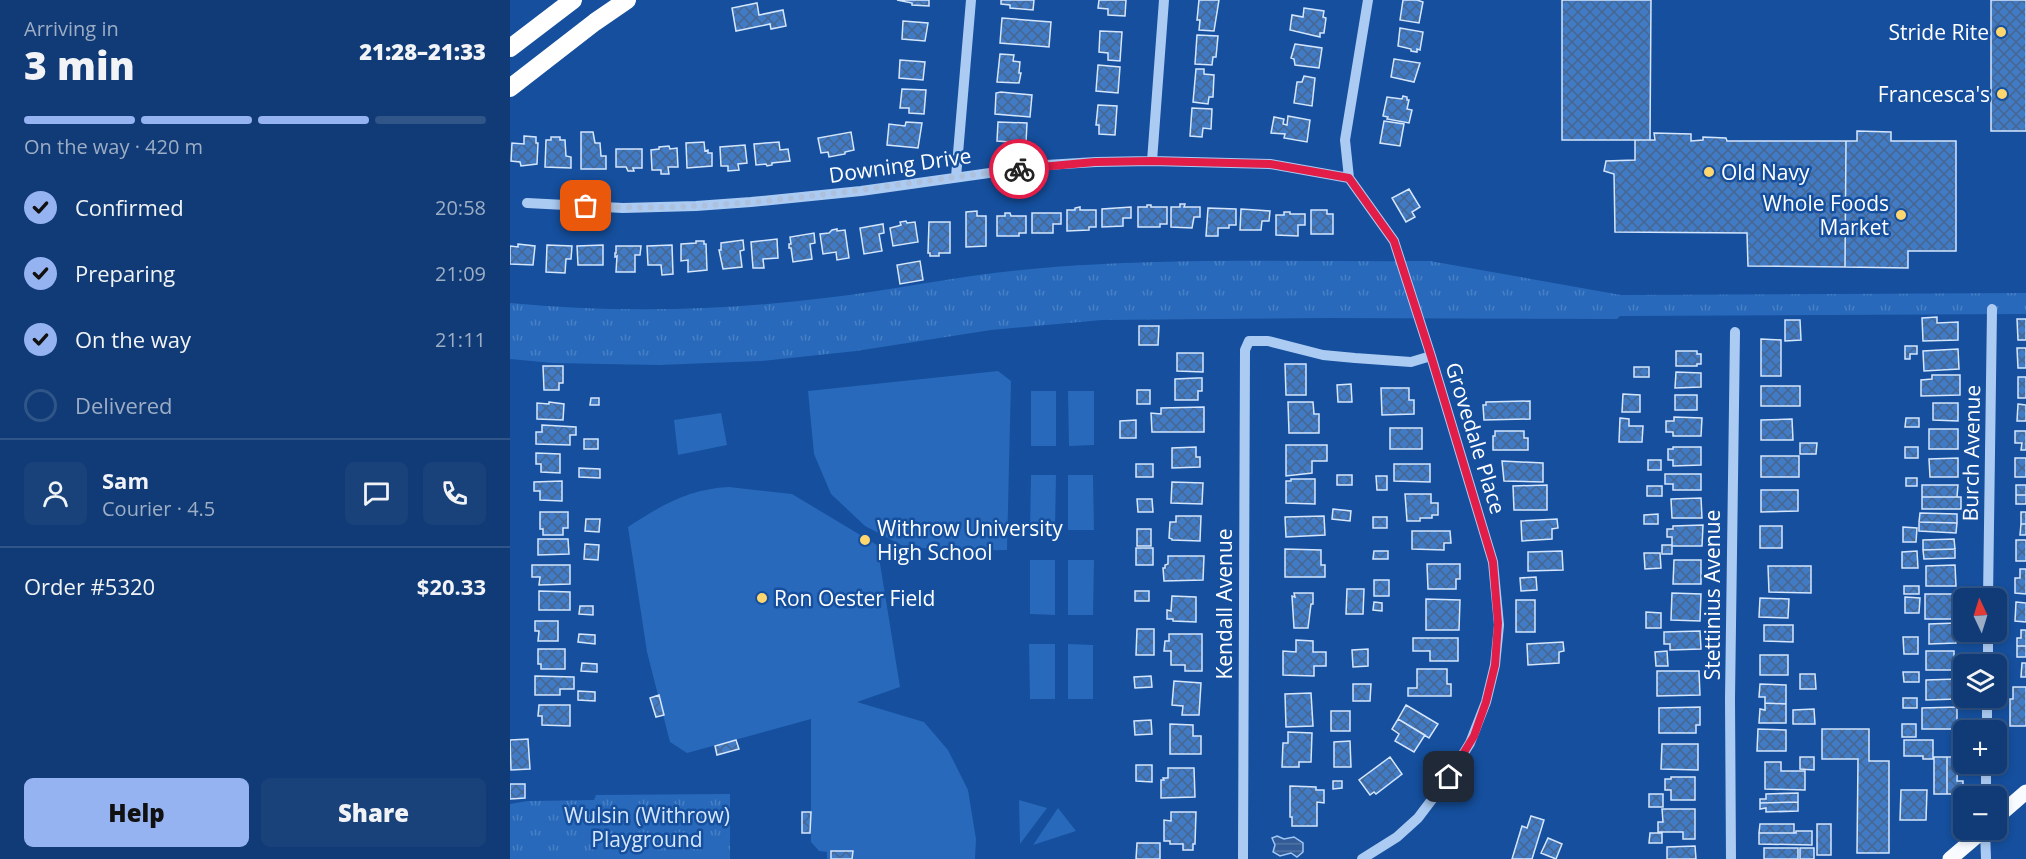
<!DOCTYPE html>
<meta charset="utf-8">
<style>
:root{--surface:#103b76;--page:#19427b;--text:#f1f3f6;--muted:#9cadc5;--line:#305588;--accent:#95b2f1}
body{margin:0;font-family:"Open Sans",sans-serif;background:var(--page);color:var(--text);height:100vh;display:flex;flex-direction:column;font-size:22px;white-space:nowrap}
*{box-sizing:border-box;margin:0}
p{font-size:20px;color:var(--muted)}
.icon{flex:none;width:33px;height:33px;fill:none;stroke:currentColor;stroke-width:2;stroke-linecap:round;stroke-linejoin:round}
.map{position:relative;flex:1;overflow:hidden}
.details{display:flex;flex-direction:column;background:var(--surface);width:510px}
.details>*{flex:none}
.needle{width:39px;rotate:356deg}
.fabs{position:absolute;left:1443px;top:588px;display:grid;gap:12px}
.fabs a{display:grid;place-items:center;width:54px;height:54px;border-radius:9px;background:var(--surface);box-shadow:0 3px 9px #0003,0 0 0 2px var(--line);font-size:30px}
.pin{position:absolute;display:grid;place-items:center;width:51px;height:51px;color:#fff;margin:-26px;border-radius:12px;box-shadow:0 3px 9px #0006}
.courier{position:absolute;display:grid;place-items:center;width:60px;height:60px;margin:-30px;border:4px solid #e11d48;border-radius:50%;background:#fff;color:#222;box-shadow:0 2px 8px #0007}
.headline em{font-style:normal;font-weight:800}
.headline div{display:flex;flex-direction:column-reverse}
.headline{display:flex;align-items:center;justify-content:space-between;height:102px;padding:0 24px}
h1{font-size:39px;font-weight:800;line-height:45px}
.bar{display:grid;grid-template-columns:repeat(4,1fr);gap:9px 6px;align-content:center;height:72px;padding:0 24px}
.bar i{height:8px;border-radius:4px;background:var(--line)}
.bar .selected{background:var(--accent)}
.bar p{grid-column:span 4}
.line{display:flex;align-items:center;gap:15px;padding:0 24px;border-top:2px solid var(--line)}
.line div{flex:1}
.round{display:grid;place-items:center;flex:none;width:63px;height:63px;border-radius:9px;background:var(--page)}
ol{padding:0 24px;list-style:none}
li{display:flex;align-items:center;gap:18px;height:66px}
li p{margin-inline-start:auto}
li .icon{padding:6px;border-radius:50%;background:var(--accent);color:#111;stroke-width:4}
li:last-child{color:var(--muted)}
li i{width:33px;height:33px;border:3px solid var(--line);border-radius:50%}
.button{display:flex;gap:12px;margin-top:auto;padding:12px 24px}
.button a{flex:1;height:69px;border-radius:9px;background:var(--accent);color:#111;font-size:24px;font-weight:800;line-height:69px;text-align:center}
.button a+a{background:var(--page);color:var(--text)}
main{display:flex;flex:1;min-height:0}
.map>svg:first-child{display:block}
.grass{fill:#2869bb}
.park{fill:url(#park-tufts)}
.water{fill:url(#water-rules);stroke:#9ec6f6;stroke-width:1.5}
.building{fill:url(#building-cross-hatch);stroke:#d4e6fd;stroke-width:1.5}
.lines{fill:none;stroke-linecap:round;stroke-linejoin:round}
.minor{stroke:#accbf3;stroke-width:10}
.major{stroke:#f8fbff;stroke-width:15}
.highway{stroke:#fff;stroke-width:18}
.done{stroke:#adc1dd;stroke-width:6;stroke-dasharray:0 10.8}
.route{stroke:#e11d48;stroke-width:8}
.poi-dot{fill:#ffd76e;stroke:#154f9d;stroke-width:2}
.labels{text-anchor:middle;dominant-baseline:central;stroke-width:5;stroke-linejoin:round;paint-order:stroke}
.poi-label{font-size:21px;fill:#fff;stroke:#154f9d;text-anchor:end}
.street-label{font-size:21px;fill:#fff;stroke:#154f9d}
.park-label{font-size:21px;fill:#d4e6fd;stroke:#154f9d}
</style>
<main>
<section class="details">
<div class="headline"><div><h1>3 min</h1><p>Arriving in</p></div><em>21:28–21:33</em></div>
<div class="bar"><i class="selected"></i><i class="selected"></i><i class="selected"></i><i></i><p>On the way · 420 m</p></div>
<ol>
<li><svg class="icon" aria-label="check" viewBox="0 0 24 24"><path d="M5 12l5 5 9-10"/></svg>Confirmed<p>20:58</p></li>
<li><svg class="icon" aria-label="check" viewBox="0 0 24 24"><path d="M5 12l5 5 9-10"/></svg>Preparing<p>21:09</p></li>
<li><svg class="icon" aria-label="check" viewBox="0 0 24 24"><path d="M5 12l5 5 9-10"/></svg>On the way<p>21:11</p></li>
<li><i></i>Delivered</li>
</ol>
<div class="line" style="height:108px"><a class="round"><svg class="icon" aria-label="person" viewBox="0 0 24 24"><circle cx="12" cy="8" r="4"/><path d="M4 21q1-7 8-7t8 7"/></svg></a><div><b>Sam</b><p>Courier · 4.5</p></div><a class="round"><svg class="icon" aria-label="chat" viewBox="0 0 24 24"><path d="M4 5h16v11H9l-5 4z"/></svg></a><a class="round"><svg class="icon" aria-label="phone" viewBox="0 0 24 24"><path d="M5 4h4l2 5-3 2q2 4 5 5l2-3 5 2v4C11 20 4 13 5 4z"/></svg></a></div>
<div class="line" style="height:78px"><div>Order #5320</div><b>$20.33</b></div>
<div class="button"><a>Help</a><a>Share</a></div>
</section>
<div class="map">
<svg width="1516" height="859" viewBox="0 0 1516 859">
<defs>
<pattern id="park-tufts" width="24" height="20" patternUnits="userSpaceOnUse" patternTransform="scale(1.5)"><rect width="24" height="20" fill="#2869bb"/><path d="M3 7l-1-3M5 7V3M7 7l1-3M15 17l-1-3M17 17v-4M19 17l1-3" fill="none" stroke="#4880c5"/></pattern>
<pattern id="water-rules" width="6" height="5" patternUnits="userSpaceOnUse" patternTransform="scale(1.5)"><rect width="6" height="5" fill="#335c96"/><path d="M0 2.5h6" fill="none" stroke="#5274a6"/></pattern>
<pattern id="building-cross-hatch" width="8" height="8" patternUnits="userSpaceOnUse" patternTransform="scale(1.5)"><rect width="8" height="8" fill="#427bc5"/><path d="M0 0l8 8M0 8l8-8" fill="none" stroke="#46668f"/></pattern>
</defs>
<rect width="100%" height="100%" fill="#154f9d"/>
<path class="grass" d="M488,371L501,381L497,550L442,551L393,546L355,526L321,494L304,454L298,391Z
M521,391H546V446H521Z
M558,391H584V445L559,446Z
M211,413L217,445L168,455L164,420Z
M521,475H546L545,530L520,529Z
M558,475H583L584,530H558Z
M219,487L282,494L367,545L390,687L347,702L414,722L438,750L458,790L466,839L465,859H317V852L309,851L301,842V719L177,753L160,742L137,652L118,527C152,505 178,489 219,487Z
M520,560H545V615L520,614Z
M558,560H584L583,615H558Z
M519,644H545V699H520Z
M558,644L583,645V699H558Z
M509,800L537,808L510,844Z
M548,808L566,831L523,845Z"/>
<path class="park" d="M920,261L1111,295L1516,293V314L1110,316L1107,319L819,318L592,320L481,330L346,351L251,361L148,365L43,363L0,359V303C105,313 210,311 315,298C384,290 452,275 521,269C653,257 788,262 920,261Z
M220,794V859H0V804L18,801L84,800L86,795Z"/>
<path class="water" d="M767,836L774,839L784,837L793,843V852L787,857L781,853L770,856L763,852L765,845L762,838Z"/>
<path class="building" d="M387,0H419V6L402,5V3Z
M491,0H524L523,10L500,8V5L491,4Z
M589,0H616L615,16L598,15V9L588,8Z
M689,0H709L704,31L689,30L690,20H687Z
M893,0H907L913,2L909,23L890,20Z
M1052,0H1141L1140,140H1052Z
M1481,0H1516V131H1481Z
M247,3L249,15L273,10L276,26L261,29L260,24L226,31L222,8Z
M794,8L814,11L813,17L816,18L814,33H810V37L780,30L782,15L793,17Z
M492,18L541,22L539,47L490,43Z
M393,21L418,23L415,41L392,39Z
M890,28L913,32L910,50L907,49V52L901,51V49L888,46Z
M590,31L612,32L610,61L598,60V53L589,52Z
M687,35L708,36L706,57H703L702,65L685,64Z
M785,44L812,48L809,68L785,65L784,59L781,58Z
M490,54L504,55L503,61L510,62L509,73H511L509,83L487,82Z
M884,59L910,63L904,82L881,77Z
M390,60L415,62L413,80L389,78Z
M588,65L610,67L608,93L586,91Z
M686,69H694V74L704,75L703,97H699L698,104L683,102Z
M794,76L805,78L802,106L784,103L787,82H792Z
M392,89L416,90L414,114L399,113V108H390Z
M491,92L522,95L520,117L485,114L486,93Z
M893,96L897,97V100H899L897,109L902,110L899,123L877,119L878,117L873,116L877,97L892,99Z
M588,105L607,106L605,135L589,134V125H586Z
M682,108L702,109L701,129L693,128L692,137L680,136Z
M778,116L800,120L797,142L774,138L775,134L761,133L764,117L774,119L773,124L777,125Z
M874,121L894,124L890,146L870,143Z
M396,122L412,123L408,148L377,145L379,124L395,126Z
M488,122L517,123L516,143L487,141Z
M1347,131L1381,132V141H1446V251H1398V268L1335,267L1336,141H1347Z
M71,132H83L85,143H90L91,156H96V169H71Z
M341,132L344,150L335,152V154L319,157L318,152L311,153L308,138Z
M1144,133L1181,134V141L1193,140V137L1216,138L1217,141H1336L1335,267L1238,266L1237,233L1105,232L1104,174L1094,171L1096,161L1125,160V140H1145Z
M14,136L26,137V143H28L27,164L11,166L10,162L1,161L2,143L14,144Z
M41,137H50V140H55L56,156L61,157V168L35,167L36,140H41Z
M194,142L195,151L198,150V153H202V166L177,168L176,143Z
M269,142L270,150L278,149L280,161L262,163V165L257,166L256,164L246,165L244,144Z
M235,145L237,163L228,164L229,170L218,171V166H211L210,147Z
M159,146L160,149L167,148L168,167H158L159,174H151V170H142L141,150L149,149V147Z
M106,149H132V168H123L124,171H118L116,167H106Z
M899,189L910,207L902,212L905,217L896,222L882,198Z
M670,204H675L674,207H690V217H684L682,228L661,227V207H670Z
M637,205H641V207H657V224H650V227H628V207H637Z
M570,207V210H586V227H579V230L557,231V210H565V208Z
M621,207V218H613V226L592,227V209Z
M698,208L726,209V225H719V228H708V236H696Z
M731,209L760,211L759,221H752L751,230H730Z
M801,210H817V214H823V234H801Z
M467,211V216H476V246L456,247V212Z
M774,212H780V214H795V225H788V236L766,235V215H774Z
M495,213H500L501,216H516V233H509V236H487V216H495Z
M522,213H551V224H543V233H522Z
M396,221L397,223L405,222L408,242L383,246L380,228L388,226L391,225L390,222Z
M419,222H440V253H429V256H420V253H418Z
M373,224L374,233L369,234L372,251L354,254L350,228Z
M327,229V231L335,230L339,258L327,260L326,252L313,254L310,234L319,233L322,230Z
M304,233L305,243L300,244L302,259L283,262L281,248H279V244H281L280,237Z
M267,239L268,258L253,259L254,268H243L241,242Z
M233,240L234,250L230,251L232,267L213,269L209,250H211V243Z
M186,241H194V244H196L197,270L178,272V260L171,261V244L186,243Z
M8,244L25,246L23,265L0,264V246L8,247Z
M37,245L62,246L61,259H56L55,273L36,272Z
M93,245V265H68L67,246Z
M162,245L163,274L152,275L151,265H138L137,246Z
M106,246H131L130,255H125V272H106L107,256L105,257V253H106Z
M410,261L413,280L390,284L387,265Z
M1427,317V323L1448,322V340L1413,341L1412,318Z
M1507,319H1516V340H1508Z
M1275,320H1290L1291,340L1275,341Z
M629,326H649L648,345H629Z
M1251,339L1271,340V376H1251Z
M1395,346H1407V354H1400V359H1395Z
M1507,348H1516V368H1508Z
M1448,349L1449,369L1414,371L1413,351Z
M1166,351H1187V354H1191V364H1187V366H1166Z
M667,353H693V372L667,371Z
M775,364H796V395H776Z
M33,366H53V383H49V390H34Z
M1124,367H1139V377H1124Z
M1166,372L1191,373V387L1165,388Z
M1422,375H1450V395L1411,396V380L1422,379Z
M1508,377H1516V398H1508Z
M687,378H692V391H688V400H665V379Z
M841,384L842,402H828L827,385Z
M1251,386H1290V406H1251Z
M871,388H899V400H904V414L872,415Z
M627,390H640V404H627Z
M1113,394L1130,395V412H1112Z
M1165,395H1187V410H1165Z
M81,398H89V405H80Z
M1020,401V419L974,420L973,405H976V402Z
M39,402L54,404L53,420L27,419V403L39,404Z
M778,402H803L804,414H809V433H779Z
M1423,403H1448V421L1423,420Z
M1508,404L1516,405V421H1507Z
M694,407V432H642L641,413L651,414V408Z
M1164,417L1192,418L1191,436H1163V432H1156V421H1164Z
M1110,418L1119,419V426H1133L1132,442H1109Z
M1396,418H1409V427H1395Z
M1282,419L1283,440H1251V420Z
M626,420V438H610V421Z
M32,425L66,427V435H60V445L26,444V432H32Z
M880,428H912V449H880Z
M1419,429H1448V449H1419Z
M985,431H1014V438H1018V450H983V436H985Z
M1505,431H1516V450H1511L1512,443H1505Z
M74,439H88V449H74Z
M1290,443H1307L1306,454H1290Z
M776,445H817V461H802V473L776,476Z
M686,447V457H690V467L662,468V448Z
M1163,447H1191V465L1163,466V460H1158V449H1163Z
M1395,447H1408V458H1395Z
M26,453L50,454V473L31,472V464H26Z
M1251,456H1289V477H1251Z
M1448,458V477H1420L1419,459Z
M1505,458H1516V477H1505Z
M1138,460H1151V470H1138Z
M992,461L1033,463V482L994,481Z
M626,464H643V477H626Z
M884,464H920V482L884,481Z
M69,468L90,469V478L69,477Z
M1155,474H1191V490H1163V484H1155Z
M827,475H842V485H827Z
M866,476H877V490H867Z
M1396,478H1407V486H1396Z
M781,479H805V504L776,503V481H781Z
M52,481V501L30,500V491H24V482Z
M662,482L693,483L692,504L661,503Z
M1037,485V510H1004L1003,486Z
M1412,485H1448L1447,497H1412Z
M1506,485H1516V495H1506Z
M1137,486H1152V496H1137Z
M1251,490H1288V511L1251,512Z
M895,494H921V503H928V515H922V518H910V521H897Z
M1506,495H1516V504H1506Z
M1412,497H1451V509H1412Z
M1191,498L1192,518H1162L1161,499Z
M627,499H642L643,512H628Z
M823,509L841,511L840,521L822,519Z
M30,512H58V528H53V535H33V529H30Z
M1511,512H1516V524H1511Z
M1410,513L1447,514V523L1409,522Z
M1148,514V524H1134V515Z
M666,516H691L690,541L662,540V539L659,538L660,522H666Z
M814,516L815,535L776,537L775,517Z
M863,517H877V528H863Z
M76,519H90L89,532L75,531Z
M1047,519L1048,528L1042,529V539L1012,541L1011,521Z
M1409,522L1447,523L1446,533L1409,531Z
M1511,524H1516V535H1510Z
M1193,525L1192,546H1162V537H1157V529H1163V526Z
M1250,526H1272V548H1250Z
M1393,527L1407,528L1406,542H1393Z
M627,529H641V546H627Z
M902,531H940L941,543H934V550L902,549Z
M28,539H58L59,554L28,555Z
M1444,539L1445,549L1413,550V540Z
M1506,540H1516V561H1506Z
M75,544L89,545L88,560L74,559Z
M1152,545H1162V554H1152Z
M626,548H643V565H626Z
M775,549L811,550V565H815V577H775Z
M1445,549V558L1414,559L1413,550Z
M864,551H878V559H863Z
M1052,551L1053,570L1018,571V552Z
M1407,551L1408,568H1392V552Z
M1134,553H1150L1151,568L1135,569Z
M658,556H694L693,580L654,581L653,568H655V565L658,564Z
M1164,560H1191V584H1163Z
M917,564H950V579H946V589H918Z
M22,565H60V584L29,585L30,577H22Z
M1445,565L1446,586H1416V566Z
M1258,566H1301V593L1259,592Z
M1510,569H1516V594L1505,593V578H1510Z
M1026,577L1027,590L1011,591L1010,578Z
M864,580H879V596H864Z
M1394,586H1409V594H1394Z
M837,589H854L853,614H836Z
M29,591L60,592V610H29Z
M625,591H639V601H625Z
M784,593H803V604H801L798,628H784L782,596L785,597Z
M1162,593L1191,594L1190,621L1161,620Z
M1415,594H1446V619H1415Z
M662,596L686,597V622L663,621V619H657V610L661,611Z
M1395,597L1410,598L1409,613H1395Z
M1250,598L1279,599L1278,618L1249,617Z
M916,599L950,600L949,630H916Z
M1006,600H1025V632H1006Z
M864,602L872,603V611L863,610Z
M1506,602L1516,603V622L1505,621Z
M70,606H83V615L69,614Z
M1136,612L1151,613V628H1136Z
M25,621H48V641H28L29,631H25Z
M1446,623V643L1419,644V624Z
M1254,625H1283V642L1254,641Z
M627,629H644V655H626Z
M1511,630H1516V646H1507V638H1511Z
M1190,631L1191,649L1160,650V644H1154V632Z
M69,634L85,635V644L68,642Z
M659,634H692V671H675V665H661V651H654L655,641H659Z
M1393,637H1408V654H1394Z
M903,638H948V661H920V651H903Z
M786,640L803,641V652H816V666H804V676L773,675V651L786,652Z
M1053,642L1054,651L1049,652V663L1018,665L1017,644Z
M1507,646H1516V657H1507Z
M28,649H55V669H31V664H28Z
M858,649V666L843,667L842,650Z
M1157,651L1158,666H1146L1145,652Z
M1416,651H1444V670H1416Z
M1250,655H1278V675H1250Z
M72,663L87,664V672L71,671Z
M1512,663H1516V677H1511Z
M907,669H937V684H941V696H898V688H907Z
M1147,671H1189L1190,695L1147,696Z
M1393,672H1409V682H1394Z
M1290,674H1305L1306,689H1290Z
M25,676L64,677V689H50V695H25Z
M641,676L642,687L625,688L624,677Z
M1447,679V699L1416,700V680Z
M664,681L691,683L689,715H672L673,706L662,705Z
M843,684H861L860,701H843Z
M1250,684L1276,685V704L1255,703V697H1249Z
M1503,687H1516V726H1500V699H1503Z
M68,691L85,692V701L68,700Z
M801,693L803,726L776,727L775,694Z
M149,695L154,715L146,717L140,698Z
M1393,698H1407V708H1393Z
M1255,703L1276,704V723H1249L1250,709L1255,710Z
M29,705H60V726L32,725V716H28Z
M896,705L928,724L919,738L888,719Z
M1190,707V725H1186V733H1149V708Z
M1447,707V729H1412V708Z
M1304,709L1305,724H1283V710Z
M821,711H840V731H821Z
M888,719L915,735L904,752L885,741L889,734L882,729Z
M641,720L642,734L625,735L624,721Z
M660,724L683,725V736H691V754H660Z
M1392,724H1406V737H1392Z
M1248,729L1276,730V751H1247Z
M1312,729H1359V761H1379V853H1347L1348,759H1312Z
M778,732L802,733L801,762H789V767H772L773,743H778Z
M18,739L20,769L1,770L0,740Z
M226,740L229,749L207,755L205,746Z
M1394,740H1423V759H1413V756H1394Z
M840,741L841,767H824V742Z
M1152,744H1188V770L1151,769Z
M880,757L892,774L866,794L864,792L860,795L849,780Z
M1290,757H1304V770L1290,769Z
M1424,757H1437V794H1424Z
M1437,757H1448L1447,781H1453V794H1437Z
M1255,762H1271V771H1295V790L1255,789Z
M626,765H642V782L626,781Z
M658,768H684L685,797L651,798V780H654L653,778H658Z
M1161,777H1185V800H1161V790H1155V779H1161Z
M823,781H832V788L823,789Z
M0,784H15V798L0,799Z
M780,786L806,787V790H814V803L807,802V826H782V817H780Z
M1391,790H1417L1416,820H1390Z
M1288,793V802L1250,803V799H1256V794Z
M1139,794H1153V807H1139Z
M1288,802V811L1256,812V808L1250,809V803Z
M1152,809H1185V839H1173V832H1148V822H1153Z
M292,812H301L300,833H292Z
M661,812H686L685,844H683V850H673V844H660V841H654V820L661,821Z
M1021,816L1034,820L1022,859H1002L1012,826L1017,828Z
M1250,824H1284V833H1249Z
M1307,824H1321V855H1307Z
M1286,831H1302V845L1249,844V833H1286Z
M1140,833H1152V843H1139Z
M1038,838L1052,844L1046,859L1031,853Z
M627,843H650V859H626Z
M1185,846L1186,859H1157V847Z
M1254,848H1288V859H1254Z
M1290,848H1304V859H1290Z
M321,851H343L342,859H321Z"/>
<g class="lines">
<path class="minor" d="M642,161L654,0
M446,177L461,0
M17,203L113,208L186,206L241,202L351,191L536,165L586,162L642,161L760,164L839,178
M1478,598L1482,309
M1478,664V632
M1477,730V698
M1476,796V764
M1475,830L1476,859
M733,859L735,350L739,341H758L813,355L845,358L901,362L921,356
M852,859L887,837L908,818L939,777L960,743L976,702L985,665L989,625L983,562L921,356L884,241L839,178L835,140L858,0
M1221,859L1220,699L1225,332"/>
<path class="major" d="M1486,818L1516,792
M1440,859L1474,830"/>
<path class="highway" d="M0,48L63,0
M0,88L85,22L117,0"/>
</g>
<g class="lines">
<path class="done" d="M76,206C222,214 365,186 509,169"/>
<path class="route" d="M509,169L585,162L642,161L760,164L839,178L884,241L921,356L983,562L988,623L985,665L976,702L964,736L939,777"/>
</g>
<g class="poi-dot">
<circle cx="1491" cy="32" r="6"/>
<circle cx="1492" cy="94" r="6"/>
<circle cx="1199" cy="172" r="6"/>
<circle cx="1391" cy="215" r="6"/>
<circle cx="355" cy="540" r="6"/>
<circle cx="252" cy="598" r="6"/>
</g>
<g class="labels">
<g class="poi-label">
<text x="1479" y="32">Stride Rite</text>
<text x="1480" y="94">Francesca's</text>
<text x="1211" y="172" text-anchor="start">Old Navy</text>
<text x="1379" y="203">Whole Foods<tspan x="1379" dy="24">Market</tspan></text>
<text x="367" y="528" text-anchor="start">Withrow University<tspan x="367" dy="24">High School</tspan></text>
<text x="264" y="598" text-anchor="start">Ron Oester Field</text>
</g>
<g class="street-label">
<text transform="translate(390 165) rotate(-8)">Downing Drive</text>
<text transform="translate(966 438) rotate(73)">Grovedale Place</text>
<text transform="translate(1461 453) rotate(-89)">Burch Avenue</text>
<text transform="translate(1202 595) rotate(-90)">Stettinius Avenue</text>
<text transform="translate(714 604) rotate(-90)">Kendall Avenue</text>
</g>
<g class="park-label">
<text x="137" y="815">Wulsin (Withrow)<tspan x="137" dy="24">Playground</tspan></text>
</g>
</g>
</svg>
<div class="fabs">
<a><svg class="needle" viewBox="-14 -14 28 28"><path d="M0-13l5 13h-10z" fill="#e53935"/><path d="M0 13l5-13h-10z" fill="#9cadc5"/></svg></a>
<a><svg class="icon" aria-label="layers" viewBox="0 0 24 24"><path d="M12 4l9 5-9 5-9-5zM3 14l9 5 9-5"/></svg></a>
<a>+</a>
<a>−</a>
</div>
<div class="pin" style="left:76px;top:206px;background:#ea580c"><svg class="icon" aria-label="bag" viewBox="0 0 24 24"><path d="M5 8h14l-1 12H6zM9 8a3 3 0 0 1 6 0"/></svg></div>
<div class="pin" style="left:939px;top:777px;background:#1f2937"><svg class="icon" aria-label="home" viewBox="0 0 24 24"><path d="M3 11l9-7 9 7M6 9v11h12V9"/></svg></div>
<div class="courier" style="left:509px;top:169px"><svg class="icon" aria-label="bike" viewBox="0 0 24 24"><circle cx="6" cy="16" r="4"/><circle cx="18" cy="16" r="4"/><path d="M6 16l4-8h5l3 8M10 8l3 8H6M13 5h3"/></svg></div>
</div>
</main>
